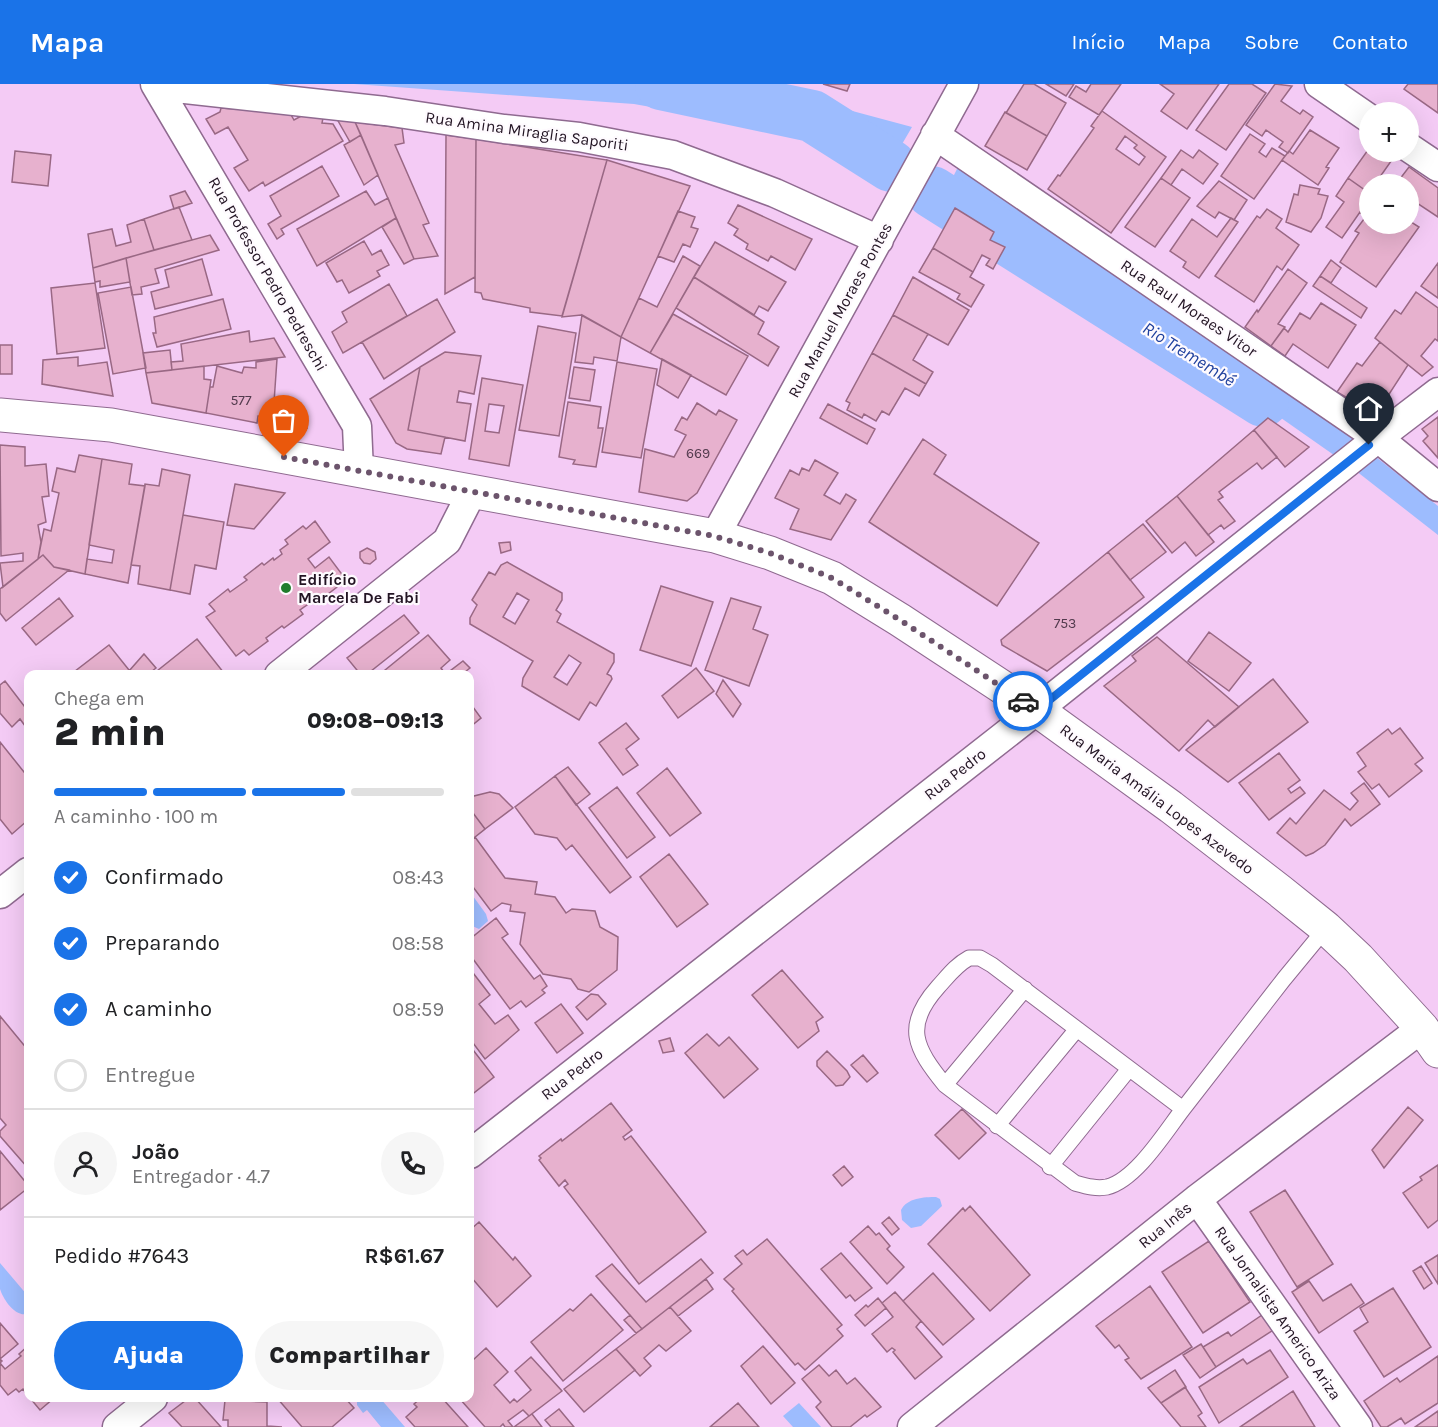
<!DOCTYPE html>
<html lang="pt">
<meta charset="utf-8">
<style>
:root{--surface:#fff;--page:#f6f6f6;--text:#202124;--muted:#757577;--line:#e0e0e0;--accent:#1a73e8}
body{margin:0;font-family:Karla,sans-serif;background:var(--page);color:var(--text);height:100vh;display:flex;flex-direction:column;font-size:22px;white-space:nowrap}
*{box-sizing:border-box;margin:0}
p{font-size:20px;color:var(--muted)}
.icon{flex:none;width:33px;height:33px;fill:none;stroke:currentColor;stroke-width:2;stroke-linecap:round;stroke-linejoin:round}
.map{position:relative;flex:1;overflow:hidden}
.side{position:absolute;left:24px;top:586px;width:450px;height:732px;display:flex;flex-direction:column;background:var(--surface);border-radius:12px;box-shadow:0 6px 24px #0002}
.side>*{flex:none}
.controls{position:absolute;left:1359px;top:18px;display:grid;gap:12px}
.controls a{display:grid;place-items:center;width:60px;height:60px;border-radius:50%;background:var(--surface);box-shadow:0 6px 24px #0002;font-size:30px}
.pin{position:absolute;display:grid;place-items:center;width:51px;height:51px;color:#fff;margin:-62px -26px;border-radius:50% 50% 50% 0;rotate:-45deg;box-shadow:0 0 6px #0007}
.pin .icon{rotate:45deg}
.courier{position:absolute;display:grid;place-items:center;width:60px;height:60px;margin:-30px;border:4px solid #1a73e8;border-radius:50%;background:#fff;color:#222;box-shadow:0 2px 8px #0007}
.headline em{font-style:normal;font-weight:800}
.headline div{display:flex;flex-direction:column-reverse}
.headline{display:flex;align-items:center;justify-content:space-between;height:102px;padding:0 30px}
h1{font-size:39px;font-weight:800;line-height:45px}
.bar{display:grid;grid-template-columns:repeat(4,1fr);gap:9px 6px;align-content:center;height:72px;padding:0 30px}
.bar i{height:8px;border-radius:4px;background:var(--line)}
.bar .on{background:var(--accent)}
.bar p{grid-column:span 4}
.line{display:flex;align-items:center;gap:15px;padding:0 30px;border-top:2px solid var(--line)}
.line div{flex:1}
.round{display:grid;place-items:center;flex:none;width:63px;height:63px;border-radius:32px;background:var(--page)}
ol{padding:0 30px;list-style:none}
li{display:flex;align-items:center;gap:18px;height:66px}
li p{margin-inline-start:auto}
li .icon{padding:6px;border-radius:50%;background:var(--accent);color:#fff;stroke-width:4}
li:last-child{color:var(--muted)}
li i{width:33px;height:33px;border:3px solid var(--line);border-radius:50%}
.action{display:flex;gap:12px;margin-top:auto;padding:12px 30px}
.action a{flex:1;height:69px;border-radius:36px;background:var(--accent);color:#fff;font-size:24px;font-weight:800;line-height:69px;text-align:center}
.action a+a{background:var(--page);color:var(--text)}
header{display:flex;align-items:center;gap:36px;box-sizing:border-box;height:84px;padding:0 30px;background:var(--accent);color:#fff}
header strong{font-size:28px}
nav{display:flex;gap:33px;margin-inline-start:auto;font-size:21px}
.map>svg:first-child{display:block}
.water{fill:#9dbcfe}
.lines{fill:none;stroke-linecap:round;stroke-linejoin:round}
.river{stroke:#9dbcfe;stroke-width:52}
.building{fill:#e7b1ce;stroke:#996884;stroke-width:1.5;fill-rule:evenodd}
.lane-casing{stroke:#8f6a90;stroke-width:17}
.street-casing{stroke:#8f6a90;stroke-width:31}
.secondary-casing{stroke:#8f6a90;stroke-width:35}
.lane{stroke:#fff;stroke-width:15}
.street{stroke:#fff;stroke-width:28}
.secondary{stroke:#fff;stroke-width:33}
.done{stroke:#6c546c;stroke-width:6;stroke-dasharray:0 10.8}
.route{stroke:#1a73e8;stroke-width:8}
.poi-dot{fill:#207c2c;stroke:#fefafe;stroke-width:2}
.labels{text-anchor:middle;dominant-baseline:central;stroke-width:4.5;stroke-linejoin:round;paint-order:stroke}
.number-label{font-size:14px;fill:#533b4e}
.street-label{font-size:16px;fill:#221423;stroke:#fefafe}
.poi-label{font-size:16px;font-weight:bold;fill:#221423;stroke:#fefafe;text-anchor:start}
.water-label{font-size:18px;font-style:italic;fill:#20419e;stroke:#fefafe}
</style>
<header>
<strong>Mapa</strong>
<nav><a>Início</a><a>Mapa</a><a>Sobre</a><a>Contato</a></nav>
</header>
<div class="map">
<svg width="1438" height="1343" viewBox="0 0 1438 1343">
<rect width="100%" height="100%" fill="#f4cbf5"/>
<path class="water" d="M354,0H752L912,43L898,67L634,20Z
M961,77L1324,332L1438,422V451L1351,383L949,101Z
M470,808L486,830L488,837L479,845L470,841Z
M936,1113L940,1115L942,1122L921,1142L911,1144L902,1136L901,1126C907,1114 924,1113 936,1113Z
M0,1179L28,1212L27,1230C15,1233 3,1215 0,1205C0,1198 0,1186 0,1179Z
M357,1314H380L405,1343H381L367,1326L363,1329L357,1321Z
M799,1319L821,1343H793L783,1332Z"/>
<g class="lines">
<path class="river" d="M661,0L812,32L891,82
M932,108L1263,317"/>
</g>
<path class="building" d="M823,0H850L847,7Z
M1024,0H1034L1066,19L1047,52L1006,29Z
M1046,0H1074L1066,12Z
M1091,0H1121L1099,31L1069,13L1076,2L1086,8Z
M1160,0H1219L1187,45L1161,27L1174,10Z
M1229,0H1252L1266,9L1226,66L1196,46Z
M1275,0L1292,2L1281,17L1300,30L1303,26L1313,33L1288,69L1279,63L1283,58L1266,46L1262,52L1246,41Z
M1408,0H1438V29L1404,5Z
M221,24L290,29L294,36L303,31L323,34L322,39L333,40L343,57L265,102L263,98L249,107L234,84L248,76L228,43L215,50L206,35L220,28Z
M1102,27L1166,73L1111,149L1048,105L1058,91L1060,92L1094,44L1091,42ZM1125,52L1137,61L1134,64L1145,73L1139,81L1116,65Z
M1005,28L1047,52L1027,86L985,62Z
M337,35L355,38L361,51L350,58Z
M355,38L402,44L404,59L395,61L429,139L423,141L438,172L414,175Z
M1310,46L1339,64L1326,83L1329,84L1318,101L1282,76L1289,67L1293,70Z
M1250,50L1265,60L1259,68L1266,73L1272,64L1285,72L1254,115L1221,92Z
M361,51L378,91L364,101L344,61Z
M446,51L476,55L475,193L445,210Z
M476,55L607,76L562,232L530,228V224L483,215L481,209L475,208Z
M1370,63V68H1386L1394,73L1375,100H1370L1369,109L1348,94Z
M1181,66L1193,74L1199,66L1218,80L1203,100L1182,85L1171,101L1161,94Z
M15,67L51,71L48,102L12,98Z
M607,76L690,102L621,253L581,231L562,233Z
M322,82L339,112L281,145L284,150L277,155L268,140L281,132L270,112Z
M1409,83L1438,104V133L1408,113V100H1396Z
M1161,94L1190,114L1155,163L1125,143Z
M1348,94L1369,109L1364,117L1370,121V125L1365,131L1360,128L1342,154L1326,143L1344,118L1336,112Z
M1219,97L1247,116L1234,136L1219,128L1215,134L1197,122Z
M1300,101L1320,105L1318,110L1328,112L1321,134L1311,148L1286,138L1294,110L1298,111Z
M185,107L192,119L174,125L170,112Z
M366,107L375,121L388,114L396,134L317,182L297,145Z
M738,121L812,155L795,186L771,172L768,177L746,165L748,160L734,151L738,145L728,139Z
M179,123L192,156L154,166L144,135Z
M955,124L994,148L990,156L1005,163L993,185L986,181L990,175L982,171L973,188L933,164Z
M1267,125L1282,135L1276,144L1299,161L1282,186L1277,182L1254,218L1215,192L1257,132L1260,134Z
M678,127L695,133L691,143L698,145L690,163L683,160L674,178L658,172Z
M396,134L414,175L404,180L382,143Z
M1231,134L1238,138L1199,194L1183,183L1186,178L1170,167L1192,135L1217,153Z
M1370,134V140H1408V136L1419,143L1376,203L1340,178L1359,149L1355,147L1364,135L1367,137Z
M144,135L154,166L93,184L88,150L112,145L116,162L131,158L127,141Z
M210,151L219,166L155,185L159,199L141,203L142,210L132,211L126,174Z
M364,157L372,171L381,166L389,181L377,187L380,192L349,209L342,196L337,198L326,179Z
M715,158L786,198L768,227L759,222L754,231L694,193Z
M933,164L973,188L970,193L984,201L971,223L957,215L960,210L919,188Z
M683,172L700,182L650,269L621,253L639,214L657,223Z
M126,174L130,198L100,203V197L95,198L93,184Z
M202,175L212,211L155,225L151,208L169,203L165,186Z
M1331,176L1341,184L1331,199L1320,192Z
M1438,179V214L1421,202Z
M1288,185L1307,199L1278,240L1285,243L1271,262L1245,243L1257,226L1258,228Z
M1320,192L1367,224L1361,234L1313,202Z
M694,193L764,238L758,250L779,263L768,282L676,224Z
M913,193L969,226L948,261L893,231Z
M95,199L105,264L57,270L51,204Z
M389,200L407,232L343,269L332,248L347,238L342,228Z
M131,203L146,284L113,290L98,209Z
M1416,208L1438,224V257L1435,255L1421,272L1433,283L1422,292L1375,254L1395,226L1401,230Z
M223,215L231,245L157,263L153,249H156L154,233Z
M437,215L455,248L384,295L362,258Z
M1321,219L1356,241L1328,284L1293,260L1285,272L1271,262L1284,244L1288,248L1300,229L1310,235Z
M673,230L748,272L726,311L650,269Z
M582,231L621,253L617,277L594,273L593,280L575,278Z
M893,231L928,250L913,276L933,288L926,300L872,269Z
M538,242L576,249L559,352L519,346Z
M249,247L250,258L274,254L285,273L172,286L171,278L183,277L181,260Z
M1380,258L1408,281L1384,318L1374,312L1369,320L1356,319L1337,308L1357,279L1362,282Z
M0,261H12V290H0Z
M170,266L172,286L146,289L143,269Z
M445,268L481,272L474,310L459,307L457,318L471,320L465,357L408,346L420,283Z
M872,269L926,300L919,312L905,304L889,331L882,327L876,337L864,330L862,334L847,326L850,319L846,317Z
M78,273V282L107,278L113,312L42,300L43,276Z
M277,275L273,333L258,332L257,339L206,329L210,303H213L217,282L242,289L244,283L256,284V278Z
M662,275L691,291L678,314L657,301Z
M617,278L657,285L641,374L602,368Z
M204,282V295L211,296L206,329L152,319L146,289Z
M420,283L408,346L445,353L441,370L407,365L396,359L370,315Z
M574,283L595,286L590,317L569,314Z
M482,294L523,301L509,382L469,375ZM489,320L504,322L499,349L485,347Z
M568,318L601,323L598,344H603L596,383L573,380L575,376L559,373Z
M697,319L716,331L719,326L737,336L697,409L687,417L639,408L645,365L674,373L686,351L675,346L682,333L687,336Z
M828,320L875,345L867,360L820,334Z
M289,323L303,325L307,344L287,340Z
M1438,333V374L1423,357L1428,352L1422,345Z
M1268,334L1309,363L1285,383L1254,346Z
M1254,346L1277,373L1262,385L1257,379L1219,408L1223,413L1218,416L1235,437L1224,445L1221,441L1208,451L1177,412Z
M923,355L946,371L934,390L1039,459L997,522L869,438Z
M0,361L25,363V382L46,380L49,412L42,413L46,438L38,441L41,458L38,475L3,503L0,479L23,477V469L1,472Z
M79,371L102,375L85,490L54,483L43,471L38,475L44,445L51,447L59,409L52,407L57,384L75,388Z
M102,375L132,380L129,400L145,402L128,499L85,490L87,475L112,479L114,466L89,461Z
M815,376L838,389L824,411L840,420L846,410L856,416L831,456L790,445L799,425L775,414L790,386L799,391L802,384L809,387Z
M162,385L190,391L170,506L138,500L140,482L131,481L145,400L159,402Z
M235,400L285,409L254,445L227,441Z
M1177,412L1214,458L1196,472L1185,458L1172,469L1146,437Z
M183,431L224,438L216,485L195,481L190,510L170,506Z
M315,437L330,458L308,475L315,484L329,473L344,493L335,500L337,503L319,517L317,514L300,526L303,530L284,544L282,542L266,554L268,557L249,571L244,566L236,572L206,533L215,527L209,520L228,505L230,508L247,496L244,493L262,479L264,481L273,474L274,476L282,470L280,466L288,460L285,456L303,442L306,445Z
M1143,440L1166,468L1130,496L1108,468Z
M510,458L511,466L501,469L499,459Z
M367,464L375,468L376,475L370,480L364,479L360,474V468Z
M1108,468L1144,513L1047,587L1002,561L1001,556Z
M43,471L54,483L69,486L6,537L0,529V505Z
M507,478L562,509V516L556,526L561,530L557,538L614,570V578L607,590L611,592L612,595L596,622L590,618L579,636L522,602L523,594L533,577L470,540V534L477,521L472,516L489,488L495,491L501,481ZM517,509L529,516L515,540L503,533ZM569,571L581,579L567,601L554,593Z
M661,502L713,518L691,582L640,566Z
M59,514L73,532L36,561L22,544Z
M731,514L761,523L753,545L768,551L749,602L705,586Z
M404,531L419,549L366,591H361L347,574Z
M1209,548L1251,579L1229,607L1188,577Z
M428,551L450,576L441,584L446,591H379Z
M1157,553L1239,623L1215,643L1208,636L1179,667L1104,602L1136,577L1132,572Z
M197,555L224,589L221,591H152Z
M109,561L133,591H70Z
M144,570L156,584L147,591H133L129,587Z
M463,577L470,584L461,591H453L450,587Z
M696,584L714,607L678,634L662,612Z
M1273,595L1308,638L1228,698L1186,666Z
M723,596L741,620L733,633L716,610Z
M5,597L28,627V646L20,635L12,643L0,629V601Z
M470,619L481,634L470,643Z
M626,639L639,655L626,665L638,681L623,691L599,659Z
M1400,644L1423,674L1415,680L1422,687L1389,713L1379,700L1372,705L1358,688L1366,682L1357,669L1388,645L1392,650Z
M0,658L28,693V736L12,750L0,735Z
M1279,669L1300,696L1288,705L1291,709L1300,703L1305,709L1269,736L1239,699Z
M568,683L590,710L576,721L555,692Z
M667,684L701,729L670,752L637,709Z
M555,692L631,793L610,809L572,761L566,766L557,754L535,750L515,723Z
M1364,699L1380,720L1351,742L1345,735L1325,761L1313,769L1306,772L1277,749L1290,734L1296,740L1324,706L1350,726L1358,717L1351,709Z
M617,703L655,753L627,774L589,724Z
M490,708L499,710L513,724L485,745L470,725V716L474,712Z
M470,725L485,745L470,757Z
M475,753L505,794L537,798L535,810L555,813L566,829L572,825L595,827L600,843L618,853L617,886L589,908L578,905L571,895L543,890L520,860L525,829L510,827L511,821L502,819L491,827L470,799V757Z
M669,770L708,820L677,843L640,793Z
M496,834L508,850L502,854L534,895L540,891L547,902L542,906L545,909L526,923L521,917L510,925L470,871V852L471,854Z
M470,885L490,911L479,920L495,940L508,931L519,946L485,975L470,955Z
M782,886L823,933L816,938L819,947L798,964L752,911Z
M591,910L598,911L606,920L587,936L576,923Z
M561,920L583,949L557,969L535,939Z
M0,932L28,966V1002L26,1004L28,1007V1081L27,1083L0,1052V1047L6,1041L0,1034Z
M707,950L719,962L729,953L758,985L724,1014L685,969Z
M670,954L674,967L663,969L659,957Z
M470,962L494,993L470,1012Z
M827,967L847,987L850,993L843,1001L836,1002L817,982V977Z
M863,971L878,989L867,998L851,981Z
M611,1019L632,1046L623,1053L625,1056L631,1052L706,1148L639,1200L564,1103L568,1100L565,1096L559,1102L539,1076L541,1074L539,1072L561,1055L562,1057Z
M1408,1023L1423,1036L1384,1084L1372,1066Z
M962,1025L986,1049L959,1075L935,1051Z
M0,1067L28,1101V1104L0,1126Z
M1438,1081V1136L1428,1144L1403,1109L1422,1096L1420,1093Z
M844,1082L853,1093L842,1102L833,1091Z
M1285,1106L1333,1180L1297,1203L1250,1128Z
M970,1122L1030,1191L990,1227L928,1160L963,1124L965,1127Z
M889,1133L899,1145L892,1151L882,1139Z
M479,1138L513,1176L515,1173L531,1192L497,1223L470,1192V1146Z
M868,1142L876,1151L879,1149L890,1162L887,1165L904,1183L887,1200L850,1158Z
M767,1155L842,1241L837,1245L843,1252L805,1286L798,1279L795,1281L732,1207L734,1205L724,1195L742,1180L735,1172L743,1166L747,1171Z
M1209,1157L1250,1218L1203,1249L1162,1188Z
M841,1169L872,1204L855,1217L850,1211L846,1214L821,1185Z
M1438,1171V1200L1425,1179Z
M701,1175L713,1189L642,1245L596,1192L612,1180L646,1218Z
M1421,1182L1432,1199L1424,1205L1413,1187Z
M933,1189L974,1235L943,1261L903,1217Z
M706,1195L713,1205L678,1232L670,1223Z
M1309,1197L1323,1217L1351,1200L1364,1219L1319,1249L1292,1208Z
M1150,1202L1192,1263L1141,1295L1125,1276L1129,1274L1119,1261L1115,1264L1096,1242Z
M1393,1204L1431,1263L1384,1293L1354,1247L1368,1238L1360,1224Z
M895,1208L921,1237L916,1243L942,1273L915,1295L893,1268L895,1266L892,1264L887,1268L872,1250L893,1233L882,1219Z
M591,1210L623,1246L563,1297L531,1258L570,1225L573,1227Z
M878,1214L886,1224L865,1242L855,1231L866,1221L868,1223Z
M670,1223L691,1247L666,1267L659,1261L644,1274L651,1282L640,1292L616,1265Z
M1265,1229L1275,1245L1216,1283L1203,1263L1228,1248L1231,1252Z
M630,1231L642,1245L636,1249L624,1236Z
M0,1239L18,1260L0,1275L2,1277L0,1279Z
M1201,1260L1216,1283L1200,1294L1183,1271Z
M28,1262V1312L23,1305L19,1308L16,1305L8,1311L0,1301V1279L5,1285L21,1272L19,1270Z
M763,1262L795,1299L771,1320L741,1282Z
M486,1264L508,1288L494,1301L510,1319L514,1315L517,1318L531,1306L515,1287L531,1273L562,1307L529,1332L523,1326L508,1337L513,1343H505L503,1340L500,1343H485L459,1314H470V1273L473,1276Z
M616,1265L635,1286L584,1328L564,1305Z
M1270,1266L1288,1293L1219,1339L1199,1303L1243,1275L1247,1280Z
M1438,1272V1319L1405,1340L1401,1334L1387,1343H1381L1364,1317L1397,1294L1400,1298Z
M819,1281L829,1292L836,1286L847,1300L855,1294L881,1323L867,1333L865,1331L850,1343H832L816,1323L821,1318L802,1295Z
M1175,1286L1186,1303L1161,1319L1148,1304Z
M1185,1303L1202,1329L1198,1332L1206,1343H1181L1161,1319Z
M1293,1307L1315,1343H1240Z
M30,1314H54L40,1326Z
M189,1314H195L221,1343H182L169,1329Z
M277,1314H345L354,1324L332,1343H302Z
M421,1314H442L468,1343H415L406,1333L417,1323L414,1320Z
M225,1316L267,1318V1342L282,1343H228V1336H223Z
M738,1319L759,1343H710Z
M559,1325L574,1343H551L545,1336Z
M1438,1327V1343H1415Z
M532,1330L542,1343H514L529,1332Z"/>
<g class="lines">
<defs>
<path id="lane" d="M969,874H980L992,881L1183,1025C1166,1047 1136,1096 1107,1103C1096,1105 1086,1102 1075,1099L945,1001C915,964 903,942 938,903C948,892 956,881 969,874Z
M945,1001L1025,905
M1183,1025L1284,895L1326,844
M997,1042L1077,945
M1050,1083L1129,985"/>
<path id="street" d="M155,0L357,342L359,387
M1319,0L1370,35
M158,2L385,27L504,45L579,53L673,71L775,109L879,156
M935,51L1378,354L1438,403
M1408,63L1438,83
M715,452L964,0
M279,591L447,457L472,408
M0,810L28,788
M470,1070L1037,626L1378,354L1438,308
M1197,1115L1358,1343
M117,1343L153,1314
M912,1343L1197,1115L1422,944"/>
<path id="secondary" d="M0,331L111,341L715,452L770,469L832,494L900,536L1037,626L1171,723L1280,807L1326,844L1358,874L1422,944L1438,967"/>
</defs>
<use href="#lane" class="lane-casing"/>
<use href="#street" class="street-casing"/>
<use href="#secondary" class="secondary-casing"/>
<use href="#lane" class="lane"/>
<use href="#street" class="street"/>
<use href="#secondary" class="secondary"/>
</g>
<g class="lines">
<path class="done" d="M284,373L714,452L770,469L832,494L900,536L1023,617"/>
<path class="route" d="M1023,617L1037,626L1369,361"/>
</g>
<circle class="poi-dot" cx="286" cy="504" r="6"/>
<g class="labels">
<g class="number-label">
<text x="241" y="316">577</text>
<text x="698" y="369">669</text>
<text x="1065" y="539">753</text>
</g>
<g class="street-label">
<text transform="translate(527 47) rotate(8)">Rua Amina Miraglia Saporiti</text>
<text transform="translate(268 190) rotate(60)">Rua Professor Pedro Pedreschi</text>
<text transform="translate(1189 224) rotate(34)">Rua Raul Moraes Vitor</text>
<text transform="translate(840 226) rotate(-61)">Rua Manuel Moraes Pontes</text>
<text transform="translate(955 690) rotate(-38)">Rua Pedro</text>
<text transform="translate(1157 715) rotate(37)">Rua Maria Amália Lopes Azevedo</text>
<text transform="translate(572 990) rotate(-38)">Rua Pedro</text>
<text transform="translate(1165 1141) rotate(-39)">Rua Inês</text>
<text transform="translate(1278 1229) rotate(55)">Rua Jornalista Americo Ariza</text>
</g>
<g class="poi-label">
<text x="298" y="495">Edifício<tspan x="298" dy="18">Marcela De Fabi</tspan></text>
</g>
<g class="water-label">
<text transform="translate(1189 270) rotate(32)">Rio Tremembé</text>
</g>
</g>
</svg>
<div class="controls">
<a>+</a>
<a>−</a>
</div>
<div class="pin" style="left:284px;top:373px;background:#ea580c"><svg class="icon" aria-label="bag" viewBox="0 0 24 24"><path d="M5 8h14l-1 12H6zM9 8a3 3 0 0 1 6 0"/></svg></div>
<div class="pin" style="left:1369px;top:361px;background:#1f2937"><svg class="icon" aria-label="home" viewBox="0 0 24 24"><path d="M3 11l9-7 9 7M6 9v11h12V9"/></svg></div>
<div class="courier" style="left:1023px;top:617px"><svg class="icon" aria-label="car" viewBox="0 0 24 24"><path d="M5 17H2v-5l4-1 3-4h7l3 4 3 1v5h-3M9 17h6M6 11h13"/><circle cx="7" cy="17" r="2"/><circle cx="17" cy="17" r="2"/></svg></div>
<section class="side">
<div class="headline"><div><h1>2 min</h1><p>Chega em</p></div><em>09:08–09:13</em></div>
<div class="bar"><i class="on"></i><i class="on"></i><i class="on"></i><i></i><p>A caminho · 100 m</p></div>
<ol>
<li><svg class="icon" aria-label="check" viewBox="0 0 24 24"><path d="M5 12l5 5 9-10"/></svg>Confirmado<p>08:43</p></li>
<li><svg class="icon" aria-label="check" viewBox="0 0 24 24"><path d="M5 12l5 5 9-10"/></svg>Preparando<p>08:58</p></li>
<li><svg class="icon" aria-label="check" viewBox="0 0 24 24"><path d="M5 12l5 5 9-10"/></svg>A caminho<p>08:59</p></li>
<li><i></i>Entregue</li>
</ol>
<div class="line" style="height:108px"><a class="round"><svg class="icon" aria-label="person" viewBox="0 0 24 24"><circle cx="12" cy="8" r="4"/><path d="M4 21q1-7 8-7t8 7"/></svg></a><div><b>João</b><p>Entregador · 4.7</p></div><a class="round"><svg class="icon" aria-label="phone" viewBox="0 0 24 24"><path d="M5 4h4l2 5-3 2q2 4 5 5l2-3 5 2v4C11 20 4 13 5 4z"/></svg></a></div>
<div class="line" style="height:78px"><div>Pedido #7643</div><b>R$61.67</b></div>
<div class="action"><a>Ajuda</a><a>Compartilhar</a></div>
</section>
</div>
